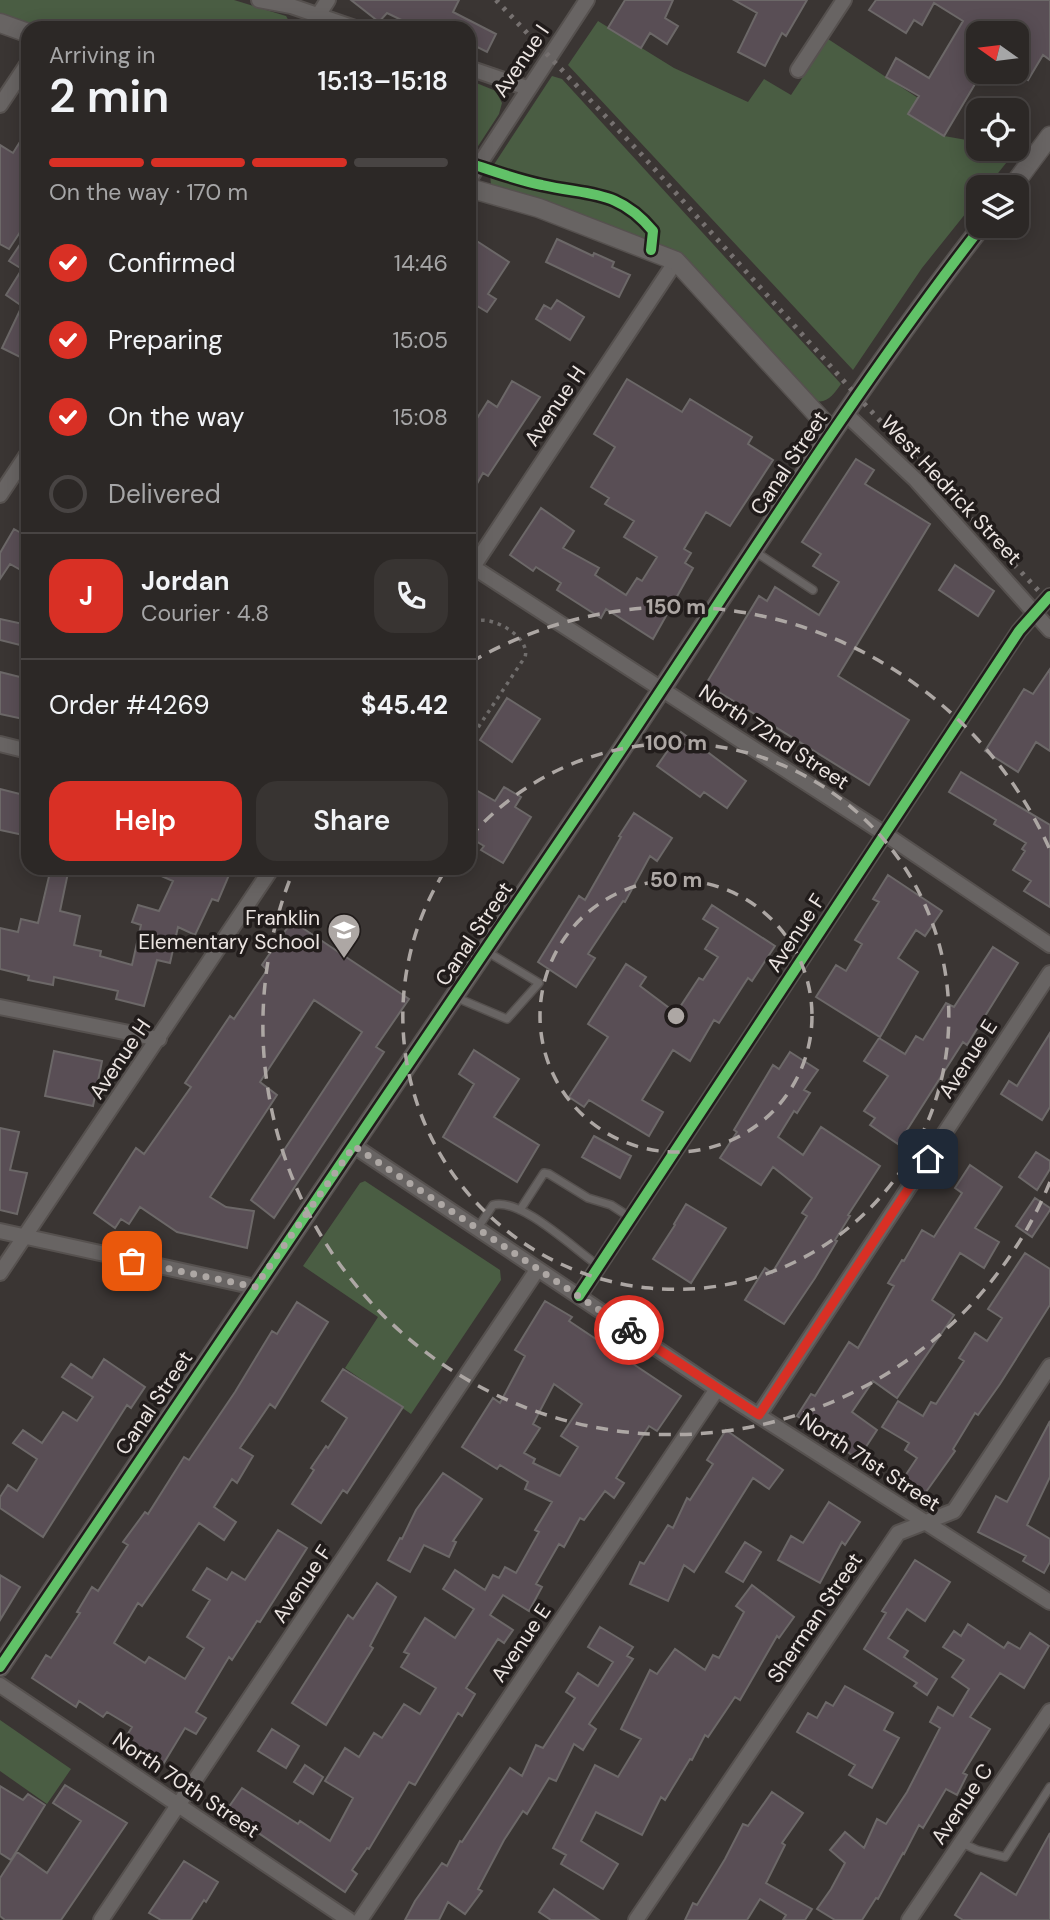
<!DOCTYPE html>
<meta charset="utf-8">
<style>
:root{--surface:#2c2826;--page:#383432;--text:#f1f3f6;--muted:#a6a6a7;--line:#484443;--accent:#d93025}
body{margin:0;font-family:"DM Sans",sans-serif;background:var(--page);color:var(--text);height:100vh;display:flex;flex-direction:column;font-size:26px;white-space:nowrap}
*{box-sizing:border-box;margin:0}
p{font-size:23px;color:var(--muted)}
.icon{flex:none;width:38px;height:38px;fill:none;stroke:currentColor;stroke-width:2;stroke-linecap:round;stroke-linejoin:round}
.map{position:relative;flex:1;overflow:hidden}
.details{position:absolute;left:21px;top:21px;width:455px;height:854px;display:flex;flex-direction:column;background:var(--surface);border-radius:21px;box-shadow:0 4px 18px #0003,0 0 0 2px var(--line)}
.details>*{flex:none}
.needle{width:46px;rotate:284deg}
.buttons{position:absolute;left:966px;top:21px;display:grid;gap:14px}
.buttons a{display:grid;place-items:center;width:63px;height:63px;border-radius:14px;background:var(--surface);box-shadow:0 4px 18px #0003,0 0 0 2px var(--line);font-size:35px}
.pin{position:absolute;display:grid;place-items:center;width:60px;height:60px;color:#fff;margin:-30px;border-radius:14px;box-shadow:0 4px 10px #0006}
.courier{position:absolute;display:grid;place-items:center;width:70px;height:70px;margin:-35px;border:5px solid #d93025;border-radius:50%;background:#fff;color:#222;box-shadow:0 2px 9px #0007}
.headline em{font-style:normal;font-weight:600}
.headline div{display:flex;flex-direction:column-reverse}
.headline{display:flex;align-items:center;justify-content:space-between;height:119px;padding:0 28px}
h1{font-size:46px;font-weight:600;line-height:52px}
.bar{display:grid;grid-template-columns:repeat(4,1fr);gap:10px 7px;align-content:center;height:84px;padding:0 28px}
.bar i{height:9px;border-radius:5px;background:var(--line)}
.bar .active{background:var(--accent)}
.bar p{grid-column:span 4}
.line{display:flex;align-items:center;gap:18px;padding:0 28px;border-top:2px solid var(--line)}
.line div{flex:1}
.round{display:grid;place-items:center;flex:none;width:74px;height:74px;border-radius:21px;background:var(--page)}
ol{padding:0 28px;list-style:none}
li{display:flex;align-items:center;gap:21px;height:77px}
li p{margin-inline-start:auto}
li .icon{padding:7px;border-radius:50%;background:var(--accent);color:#fff;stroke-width:4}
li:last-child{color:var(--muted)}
li i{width:38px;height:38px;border:4px solid var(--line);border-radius:50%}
.cta{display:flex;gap:14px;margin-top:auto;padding:14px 28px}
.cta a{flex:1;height:80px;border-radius:21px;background:var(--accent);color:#fff;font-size:28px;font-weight:600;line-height:80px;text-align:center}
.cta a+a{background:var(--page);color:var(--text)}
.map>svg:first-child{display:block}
.green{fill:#4a5d43}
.building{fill:#594e55;stroke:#6c6868;stroke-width:2;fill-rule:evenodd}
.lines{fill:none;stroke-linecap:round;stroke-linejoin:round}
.service-casing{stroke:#56514f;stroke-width:10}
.minor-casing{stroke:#56514f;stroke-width:18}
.tertiary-casing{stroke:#56514f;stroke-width:21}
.path{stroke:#706d6c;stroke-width:3.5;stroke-dasharray:3.5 5;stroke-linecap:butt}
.service{stroke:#686463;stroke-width:7}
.minor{stroke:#686463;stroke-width:14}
.tertiary{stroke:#686463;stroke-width:18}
.rail{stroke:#767170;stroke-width:5;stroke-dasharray:3.5 7;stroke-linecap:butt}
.cycleway-casing{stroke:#211c1b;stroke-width:15}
.cycleway{stroke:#61c268;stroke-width:10}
.done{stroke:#ada7a4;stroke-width:7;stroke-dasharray:0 12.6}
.route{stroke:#d93025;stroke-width:9}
.ring{fill:none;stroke:#ada7a4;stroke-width:3.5;stroke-dasharray:12 9}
.labels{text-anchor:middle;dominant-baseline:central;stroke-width:7;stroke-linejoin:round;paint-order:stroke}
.street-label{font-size:21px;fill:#ebe4e1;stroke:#211c1b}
.poi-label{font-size:21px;fill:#ebe4e1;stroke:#211c1b;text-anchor:end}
.centre{fill:#ada7a4;stroke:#211c1b;stroke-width:3.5}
.ring-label{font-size:21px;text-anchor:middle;font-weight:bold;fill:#ada7a4;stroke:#211c1b;stroke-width:7;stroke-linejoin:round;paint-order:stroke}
</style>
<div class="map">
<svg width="1050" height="1920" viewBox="0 0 1050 1920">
<rect width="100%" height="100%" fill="#3a3533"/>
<path class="green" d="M0,0H234L286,16L293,28H39L0,15Z
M598,21L674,68L748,102L764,79L791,95L828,39L918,98L908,114L944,136L978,142V149L1018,148L987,187H978V198L922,268L853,370L568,65Z
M552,76L562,79L841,384C834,394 825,407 812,399L697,274L491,185L490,174L493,166Z
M469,80L496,91L502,103L499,114L469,160Z
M365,1181L500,1270L501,1280L411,1414L345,1368L378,1317L303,1266L360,1183Z
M0,1720L71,1769L47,1804L0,1771Z"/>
<path class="building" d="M351,0H459L453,12L496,34L487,52L469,43V28H418L387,13L379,22Z
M625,0H673L665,18L678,26L667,44L650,33L641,48L608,28Z
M734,0H807L786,36L782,33L765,66L738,52L757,13Z
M876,0H1050V60L1043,55L1028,80L1017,73V33H978V79L944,136L908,114L919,96L886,77L896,58L929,78L963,21L934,3L922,25L914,20L906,33L869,10Z
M28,129V220L9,249L0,244V145L13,153Z
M469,236L509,262L488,294L496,299L487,312L469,301Z
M557,239L593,256L594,253L614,262L612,267L630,275L619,297L546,262Z
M19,246L28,252V361L2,348L22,306L6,295L22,269L9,261Z
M557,300L584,317L570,340L536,319L544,305L551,309Z
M627,379L682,412L690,399L752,437L748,444L773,460L730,526L706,512L684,549L691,553L685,563L693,568L653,639L606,609L601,618L557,590L561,583L536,567L533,571L510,555L541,508L574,531L563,548L599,568L595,575L626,595L637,578L642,581L657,557L624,537L634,521L605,504L609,498L591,487L615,447L594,434Z
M512,381L540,397L488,476L483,473L469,498V431L488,401L497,407Z
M856,459L874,470L865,484L930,524L838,676L909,720L869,785L706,684L759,596L767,601L775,587L819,615L839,582L813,566L821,554L802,542Z
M14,529L28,537V574L10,564L0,579V553Z
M955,565L994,591L978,616L939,590Z
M0,619L28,625V647L0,640Z
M1050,669V751L1036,742L1018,772L985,751L1024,689L1033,694Z
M0,672L28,679V720L0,714Z
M507,698L540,719L512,762L480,740Z
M681,732L746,781L727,808L704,792L700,797L657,766Z
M961,772L1050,825V907L1024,891L1031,881L1013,870L1025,851L1022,849L1026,843L994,824L996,820L949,792Z
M469,786L495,801L504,787L521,797L515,807L531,817L503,863L481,850L484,846L469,837Z
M0,789L28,796V836L0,830Z
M634,813L672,838L657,861L650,856L625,902L623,901L588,954L595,958L576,987L538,962L579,896L585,900L621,837L619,836Z
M51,868H69L60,911L80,916L74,945L101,951L100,956L132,965L141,925L132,922L138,905L159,911L173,881L143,868H232L218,901L212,899L195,935L178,927L170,963L157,960L144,1006L116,999L118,991L54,977L53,985L28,980L29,976L0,969V928L18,932L21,919L38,923Z
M888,875L942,911L925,936L916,930L898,958L918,972L880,1037L816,997L836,965L846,971L862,944L855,940L879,902L873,899Z
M712,905L775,946L752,981L748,978L719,1023L714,1020L690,1061L673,1050L642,1100L663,1112L649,1136L589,1100L584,1107L569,1097L608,1037L588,1024L626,964L646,977L640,986L676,1013L699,978L703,980L718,957L705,949L718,928L703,919Z
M292,921L409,999L376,1047L384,1052L274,1218L251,1200L362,1032L314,1000L260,1082L277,1095L210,1197L226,1207L254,1211L247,1248L177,1232L140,1207L129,1224L121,1219L115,1228L94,1213L136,1148L144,1154L191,1087L185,1083L230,1016L234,1019L267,970L262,965Z
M993,947L1018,963L967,1045L963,1042L898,1144L870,1125L875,1118L864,1111L888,1076L864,1061L879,1038L905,1054L916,1036L923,1040L946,1003L954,1007Z
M1050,1033V1107L1042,1120L1001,1094L1009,1081L1017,1086Z
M474,1050L519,1079L494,1117L539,1145L517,1182L443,1137L474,1084L459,1074Z
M54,1051L102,1061L93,1106L45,1096Z
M790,1052L818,1070L804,1090L810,1093L797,1113L794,1111L778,1137L803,1155L821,1127L880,1166L848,1215L850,1216L835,1240L837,1241L815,1278L784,1324L745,1300L765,1268L772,1273L807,1216L802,1213L812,1198L773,1167L761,1185L720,1158L737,1132L734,1130L773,1065L779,1069Z
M0,1128L19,1132L10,1170L27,1173L17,1214L0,1210Z
M594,1136L631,1156L620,1178L582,1157Z
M1036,1152L1050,1161V1169L1037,1190L1019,1177Z
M970,1165L1002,1187L975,1228L999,1242L984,1268L960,1253L932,1300L954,1315L897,1398L873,1381L852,1412L877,1430L858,1459L843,1449L844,1447L797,1416L811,1394L815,1396L849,1342L858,1348L894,1286L888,1283L902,1260L904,1261L922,1230L934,1237L962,1193L955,1188Z
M1035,1198L1050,1208V1210L1032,1237L1016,1226Z
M686,1204L726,1228L691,1283L653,1259L675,1225L674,1224Z
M1025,1253L1050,1269V1305L1000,1384L978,1415L975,1413L953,1449L955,1451L921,1499L899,1485L917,1458L905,1450L909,1443L882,1427L898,1401L923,1416L931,1402L936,1404L964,1361L959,1358L975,1333L987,1341L1002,1318L988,1309Z
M545,1301L572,1317L569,1321L681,1396L657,1431L649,1426L616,1478L624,1483L614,1498L605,1491L584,1520L580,1518L564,1547L559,1544L536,1584L542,1587L529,1611L503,1595L490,1615L513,1630L504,1643L498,1639L466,1688L475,1694L462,1716L458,1713L415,1785L409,1782L369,1849L367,1848L352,1870L357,1874L345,1892L226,1811L242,1788L298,1824L300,1821L330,1841L353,1798L325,1781L345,1748L359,1757L374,1733L382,1738L404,1704L420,1714L436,1688L401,1667L409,1654L404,1652L425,1618L455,1638L474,1609L443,1589L455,1570L485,1590L493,1575L499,1578L505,1567L516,1573L539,1532L535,1530L552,1502L525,1489L528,1482L500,1465L497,1469L462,1447L493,1398L500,1403L525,1356L515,1350ZM554,1384L582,1404L561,1436L578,1447L560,1476L533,1463L535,1459L524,1453L540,1428L533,1424Z
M297,1302L328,1322L275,1408L270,1404L240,1448L253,1456L237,1483L232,1479L214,1507L236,1522L224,1540L199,1523L142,1606L138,1603L114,1643L145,1663L149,1657L185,1679L204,1648L187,1637L210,1600L193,1590L207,1568L227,1580L232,1572L245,1580L278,1530L307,1548L260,1622L257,1621L232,1660L229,1657L196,1712L206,1718L196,1734L185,1728L162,1766L123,1742L132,1727L107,1712L103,1717L79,1701L76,1707L32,1678L46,1655L51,1658L80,1613L77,1612L92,1587L98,1591L128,1545L123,1542L145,1512L148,1514L184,1457L189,1460L235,1392L272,1331L277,1334Z
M104,1359L145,1387L131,1408L127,1405L43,1537L0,1508V1497L8,1485L17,1491L37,1459L13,1443L23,1430L42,1443L63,1412L77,1421L93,1397L62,1377L71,1364L92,1378Z
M343,1369L403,1407L347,1493L343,1490L321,1523L292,1504L314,1470L311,1468L326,1446L328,1448L347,1418L322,1401Z
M1050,1421V1477L1027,1525L1050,1539V1562L1044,1573L1023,1561L1026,1556L978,1532L996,1496L1007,1502Z
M726,1430L783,1470L769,1489L753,1478L694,1572L684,1565L668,1601L630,1584L640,1562L644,1564L668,1525L673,1528L687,1498L690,1500L713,1464L707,1460Z
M443,1473L482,1499L453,1541L456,1542L449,1557L424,1545L410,1572L388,1560L400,1538L402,1539L416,1510Z
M829,1502L860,1522L845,1545L842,1542L820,1583L778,1560L791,1536L803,1543Z
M745,1542L761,1552L743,1582L726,1572Z
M915,1560L950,1582L925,1621L907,1609L888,1638L908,1651L904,1657L937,1679L927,1695L914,1686L917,1683L864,1649L886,1613L882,1611Z
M0,1575L20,1587L0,1620Z
M377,1583L396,1597L370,1646L373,1648L326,1725L292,1703L348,1615L353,1619Z
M752,1585L794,1617L779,1638L777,1636L740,1700L735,1697L708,1737L705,1735L692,1760L690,1759L665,1800L661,1797L642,1835L596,1812L581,1841L618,1864L603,1889L561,1864L566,1855L553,1848L595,1765L618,1777L641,1739L621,1729L650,1670L657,1674L675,1649L705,1670L713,1655L719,1658L744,1612L736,1606Z
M968,1624L1004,1648L1008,1642L1020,1649L1030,1633L1049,1646L1024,1688L1000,1673L970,1717L990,1729L963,1773L967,1775L957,1795L946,1789L923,1828L919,1825L904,1854L903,1853L878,1899L876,1898L862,1920H835L817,1909L831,1889L845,1863L830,1850L845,1832L864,1848L877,1819L886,1824L907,1792L940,1728L930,1722L938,1707L953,1716L969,1689L952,1677L964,1660L943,1647L954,1631L961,1636Z
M600,1627L633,1647L627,1656L633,1659L589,1724L596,1729L583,1750L574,1744L556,1781L549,1778L527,1814L523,1811L504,1840L478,1889L482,1891L465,1914L448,1902L439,1920H405L415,1901L442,1863L447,1866L460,1841L462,1842L510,1768L522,1776L536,1745L543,1748L575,1698L566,1692L578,1673L598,1686L613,1662L588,1647Z
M845,1686L893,1713L884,1730L899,1738L872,1788L849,1775L855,1765L797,1732L808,1713L817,1718L826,1702L833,1706Z
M272,1729L299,1746L286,1768L258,1751Z
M305,1765L323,1777L313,1794L294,1782Z
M65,1785L127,1823L61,1920H5L0,1916V1878L17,1852L47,1873L81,1821L53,1803Z
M0,1786L23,1800L28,1794L45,1805L11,1860L0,1853Z
M772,1792L803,1813L782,1843L785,1845L766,1883L812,1909L805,1920H783L786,1915L760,1899L747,1920H685L693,1903L697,1905L725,1859L743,1824L748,1826Z
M1050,1833V1920H963L955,1915L981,1873L1016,1895Z
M184,1861L218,1882L206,1902L204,1900L191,1920H161L149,1913Z
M554,1889L599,1920H551L539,1912Z"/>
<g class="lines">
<defs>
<path id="service" d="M754,551L813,590
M455,997L507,1019L539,983L486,951
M520,1210L544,1173L549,1174L588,1198L611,1205L631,1218
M477,1229L493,1205C521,1197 576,1251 599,1266
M962,1843L977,1850L1005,1857L1050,1787"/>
<path id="minor" d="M259,0L291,6L355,28
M310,28L328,0
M469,68L527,88
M798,70L844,0
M0,105L28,63
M469,180L587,0
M845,413L916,480L1050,630
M0,495L28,453
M473,567L885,834L1050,945
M469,573L676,261
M0,744L28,751
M0,1007L159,1039
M354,1146L717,1389L1050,1602
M0,1231L255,1287
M0,1273L272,868
M579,1296L1019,631L1050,596
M759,1415L1050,973
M0,1685L349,1920
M101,1920L537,1270
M360,1920L717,1389
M636,1920L898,1533L954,1511L1050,1366
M909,1920L1050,1711"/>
<path id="tertiary" d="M0,23L28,33
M1012,187L1050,136
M469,188L539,208L676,261L832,431
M0,1667C197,1373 397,1082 595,789C723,600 842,406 982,226"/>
</defs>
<use href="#service" class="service-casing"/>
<use href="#minor" class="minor-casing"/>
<use href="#tertiary" class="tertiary-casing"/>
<path class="path" d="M469,631L477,621C494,616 531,638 525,657L469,741"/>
<use href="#service" class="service"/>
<use href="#minor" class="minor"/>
<use href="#tertiary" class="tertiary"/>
<path class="rail" d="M496,0L642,155L858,397L1050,603"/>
<defs>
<path id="cycleway" d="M469,163C493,171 517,180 542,185C590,196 618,189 653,231L651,250
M579,1296L1019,631L1050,596
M0,1667C197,1373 397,1082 595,789C723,600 842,406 982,226"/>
</defs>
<use href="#cycleway" class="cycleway-casing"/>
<use href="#cycleway" class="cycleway"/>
</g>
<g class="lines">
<path class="done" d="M132,1261L255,1287L354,1146L629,1330"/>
<path class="route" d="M629,1330L759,1415L928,1159"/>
</g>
<g class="ring">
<circle cx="676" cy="1016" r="136"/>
<path d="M470 837A273 273 0 1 1 446 869"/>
<path d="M1050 1182A409 409 0 0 1 294 869M471 662A409 409 0 0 1 1050 850"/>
</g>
<defs>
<symbol id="school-pin" viewBox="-11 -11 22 30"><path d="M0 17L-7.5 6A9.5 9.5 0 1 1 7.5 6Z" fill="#ada7a4" stroke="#211c1b"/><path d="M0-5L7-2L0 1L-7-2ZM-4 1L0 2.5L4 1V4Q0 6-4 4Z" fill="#fff"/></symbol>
</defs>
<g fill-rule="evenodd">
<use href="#school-pin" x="325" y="911" width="38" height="52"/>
</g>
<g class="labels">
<g class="street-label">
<text transform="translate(521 61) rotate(-56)">Avenue I</text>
<text transform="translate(555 406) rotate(-56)">Avenue H</text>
<text transform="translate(789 463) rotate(-56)">Canal Street</text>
<text transform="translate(951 490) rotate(47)">West Hedrick Street</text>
<text transform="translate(774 737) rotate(33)">North 72nd Street</text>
<text transform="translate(796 933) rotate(-57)">Avenue F</text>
<text transform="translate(474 934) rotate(-56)">Canal Street</text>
<text transform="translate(120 1059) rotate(-56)">Avenue H</text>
<text transform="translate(968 1059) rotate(-57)">Avenue E</text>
<text transform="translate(154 1403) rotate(-56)">Canal Street</text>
<text transform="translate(870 1462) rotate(33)">North 71st Street</text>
<text transform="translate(302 1584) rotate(-56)">Avenue F</text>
<text transform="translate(815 1618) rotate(-56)">Sherman Street</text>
<text transform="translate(521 1643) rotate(-56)">Avenue E</text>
<text transform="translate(186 1785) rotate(34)">North 70th Street</text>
<text transform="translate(962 1804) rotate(-56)">Avenue C</text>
</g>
<g class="poi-label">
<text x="320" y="918">Franklin<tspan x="320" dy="24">Elementary School</tspan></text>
</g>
</g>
<circle cx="676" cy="1016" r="10" class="centre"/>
<g class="ring-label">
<text x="676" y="614">150 m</text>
<text x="676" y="750">100 m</text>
<text x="676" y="887">50 m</text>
</g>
</svg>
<div class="buttons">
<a><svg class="needle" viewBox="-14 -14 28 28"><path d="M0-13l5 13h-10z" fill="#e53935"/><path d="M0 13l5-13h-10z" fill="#a6a6a7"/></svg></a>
<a><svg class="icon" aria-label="locate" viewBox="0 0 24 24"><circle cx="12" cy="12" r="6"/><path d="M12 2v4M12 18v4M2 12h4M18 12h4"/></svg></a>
<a><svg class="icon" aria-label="layers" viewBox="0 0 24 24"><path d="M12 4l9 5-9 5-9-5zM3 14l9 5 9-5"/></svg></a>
</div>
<div class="pin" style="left:132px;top:1261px;background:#ea580c"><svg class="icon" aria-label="bag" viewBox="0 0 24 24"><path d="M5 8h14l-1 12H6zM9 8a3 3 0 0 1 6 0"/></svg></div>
<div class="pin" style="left:928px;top:1159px;background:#1f2937"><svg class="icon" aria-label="home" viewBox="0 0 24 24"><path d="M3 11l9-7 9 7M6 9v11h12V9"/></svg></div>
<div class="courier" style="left:629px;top:1330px"><svg class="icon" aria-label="bike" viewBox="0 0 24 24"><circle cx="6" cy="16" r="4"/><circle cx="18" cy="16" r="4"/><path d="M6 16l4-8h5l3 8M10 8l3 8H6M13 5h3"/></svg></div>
<section class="details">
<div class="headline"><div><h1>2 min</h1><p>Arriving in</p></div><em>15:13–15:18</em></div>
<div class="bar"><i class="active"></i><i class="active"></i><i class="active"></i><i></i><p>On the way · 170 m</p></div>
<ol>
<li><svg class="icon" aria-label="check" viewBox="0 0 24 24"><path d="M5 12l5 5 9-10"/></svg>Confirmed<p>14:46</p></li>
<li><svg class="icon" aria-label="check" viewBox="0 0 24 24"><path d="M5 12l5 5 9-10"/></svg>Preparing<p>15:05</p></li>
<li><svg class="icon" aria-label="check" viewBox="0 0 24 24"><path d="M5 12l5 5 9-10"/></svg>On the way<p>15:08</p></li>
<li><i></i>Delivered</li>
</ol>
<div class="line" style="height:126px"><b class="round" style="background:var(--accent);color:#fff">J</b><div><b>Jordan</b><p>Courier · 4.8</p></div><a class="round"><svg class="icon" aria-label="phone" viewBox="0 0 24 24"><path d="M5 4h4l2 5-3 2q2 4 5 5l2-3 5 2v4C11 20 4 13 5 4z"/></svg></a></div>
<div class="line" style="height:91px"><div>Order #4269</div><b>$45.42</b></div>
<div class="cta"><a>Help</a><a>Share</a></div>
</section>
</div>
